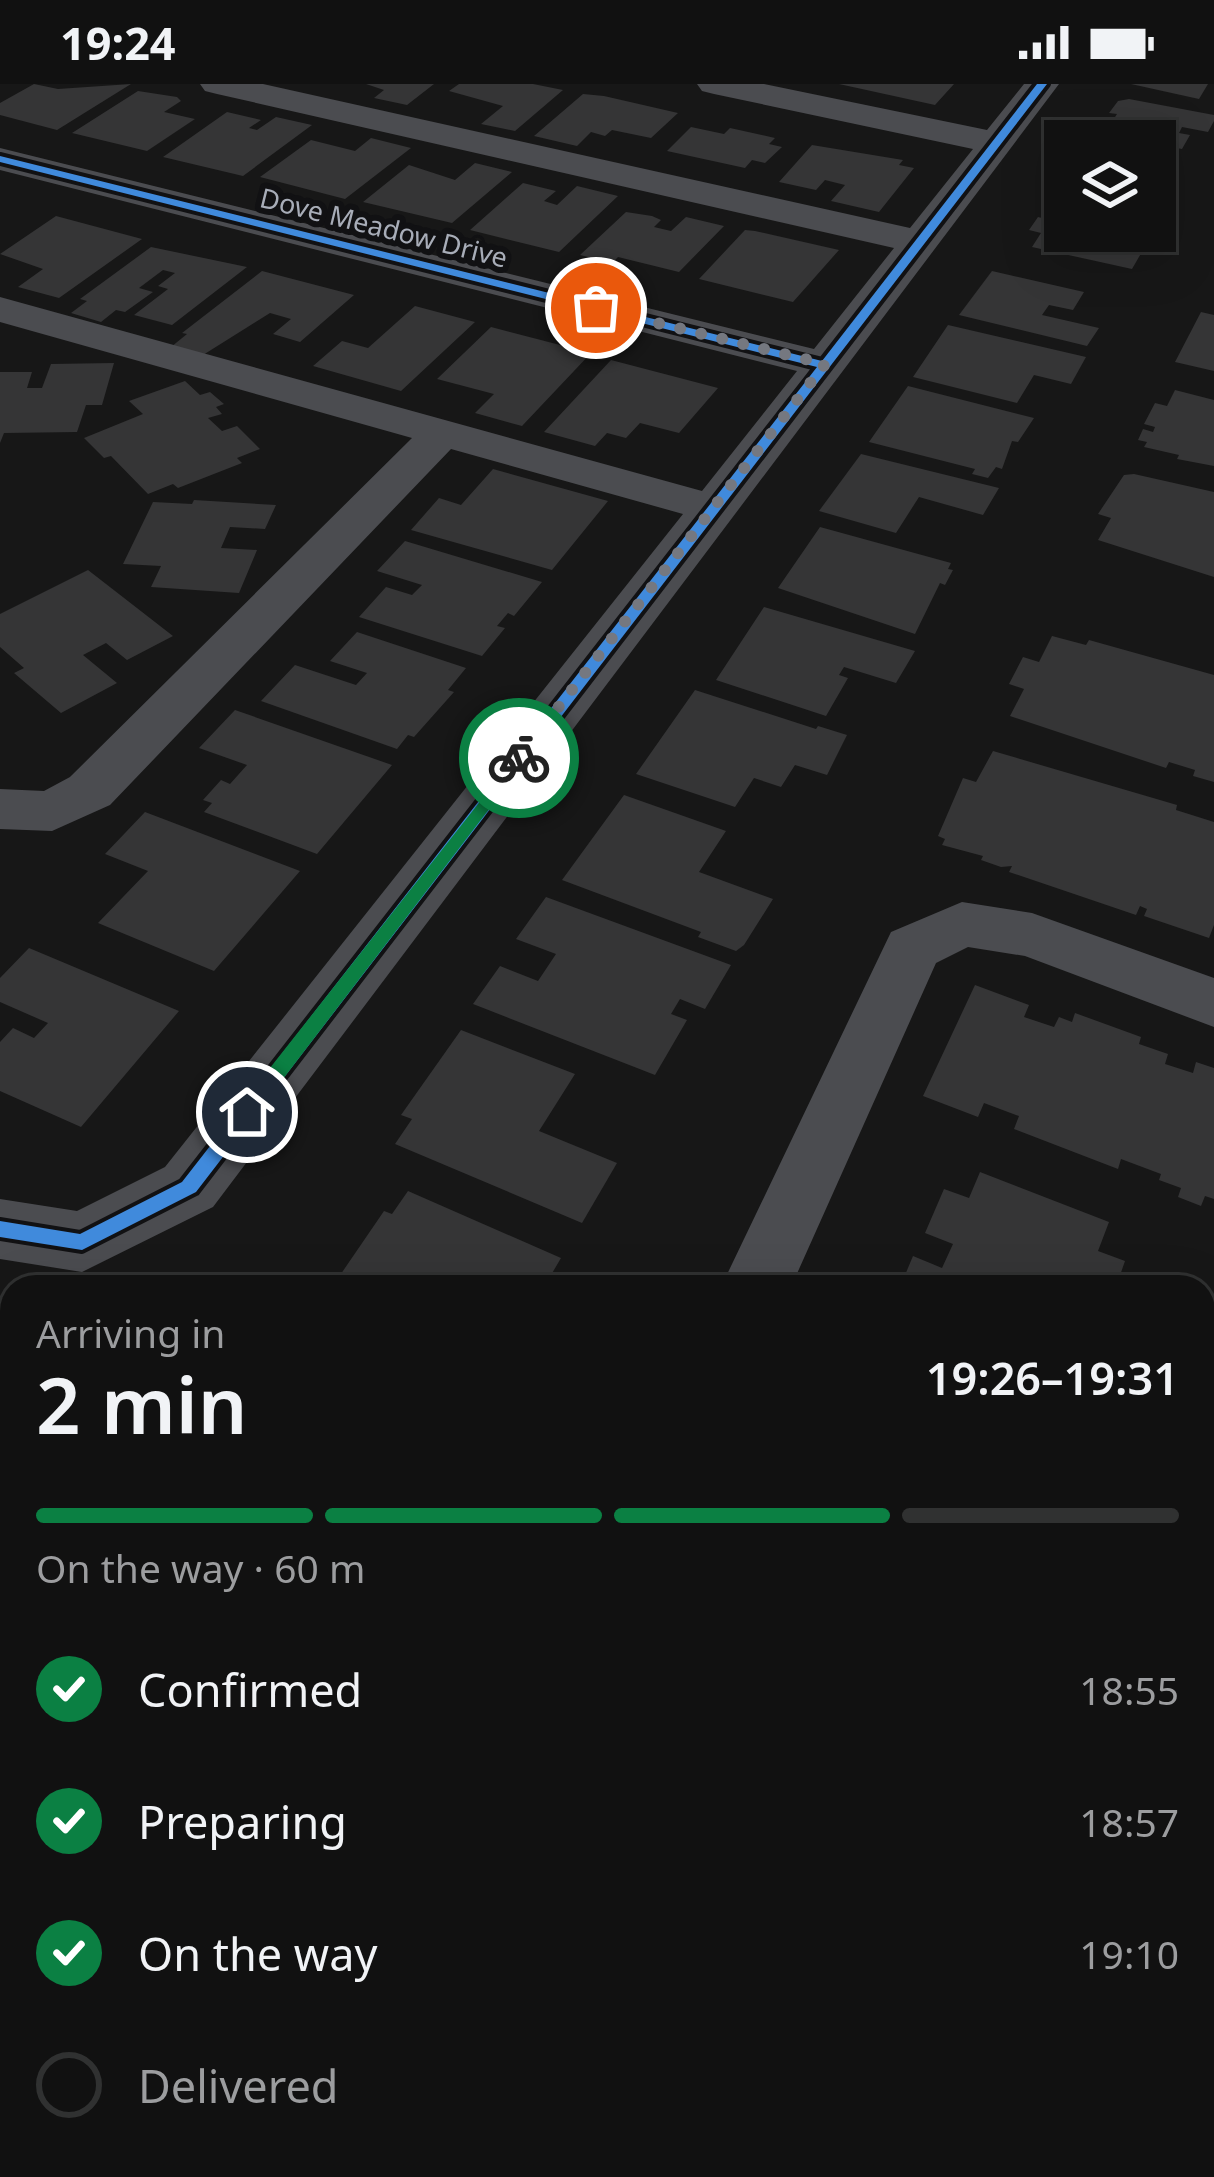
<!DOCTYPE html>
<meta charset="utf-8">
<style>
:root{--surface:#111;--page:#1a1a1a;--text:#f1f3f6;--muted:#9c9d9f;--line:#303131;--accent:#0b8043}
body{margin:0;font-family:"Noto Sans",sans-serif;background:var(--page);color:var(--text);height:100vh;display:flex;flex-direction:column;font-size:45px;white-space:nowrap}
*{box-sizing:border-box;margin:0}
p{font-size:39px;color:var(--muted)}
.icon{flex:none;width:66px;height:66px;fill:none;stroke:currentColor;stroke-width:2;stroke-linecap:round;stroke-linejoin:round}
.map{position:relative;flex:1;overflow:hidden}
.sheet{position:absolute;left:0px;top:1191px;width:1215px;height:903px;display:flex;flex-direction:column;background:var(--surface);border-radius:36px 36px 0 0;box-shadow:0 12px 48px #0002,0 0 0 3px var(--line)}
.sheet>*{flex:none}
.tools{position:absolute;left:1044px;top:36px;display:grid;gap:24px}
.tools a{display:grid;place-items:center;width:132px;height:132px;border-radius:0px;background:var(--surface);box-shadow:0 12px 48px #0002,0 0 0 3px var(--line);font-size:60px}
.pin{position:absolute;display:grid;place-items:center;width:102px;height:102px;color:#fff;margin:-51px;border:6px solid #fff;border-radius:50%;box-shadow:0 3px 12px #0007}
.courier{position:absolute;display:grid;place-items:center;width:120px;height:120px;margin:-60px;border:9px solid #0b8043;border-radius:50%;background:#fff;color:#222;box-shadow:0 3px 15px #0007}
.overview em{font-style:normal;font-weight:600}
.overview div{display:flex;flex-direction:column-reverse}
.overview{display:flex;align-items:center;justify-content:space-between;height:204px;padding:0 36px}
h1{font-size:78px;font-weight:600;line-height:90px}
.bar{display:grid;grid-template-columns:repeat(4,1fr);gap:18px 12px;align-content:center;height:144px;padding:0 36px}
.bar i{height:15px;border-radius:9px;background:var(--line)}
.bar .current{background:var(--accent)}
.bar p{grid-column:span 4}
ol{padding:0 36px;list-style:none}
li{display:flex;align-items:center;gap:36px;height:132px}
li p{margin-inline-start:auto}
li .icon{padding:12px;border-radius:50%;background:var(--accent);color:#fff;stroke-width:4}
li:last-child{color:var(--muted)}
li i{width:66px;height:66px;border:6px solid var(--line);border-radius:50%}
.status{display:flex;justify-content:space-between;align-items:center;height:84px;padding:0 60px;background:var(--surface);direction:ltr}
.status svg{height:33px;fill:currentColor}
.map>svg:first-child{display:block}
.building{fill:#353536}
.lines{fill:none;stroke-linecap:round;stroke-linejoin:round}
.minor{fill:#4b4c50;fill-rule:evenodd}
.cycleway-casing{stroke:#111113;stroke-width:8}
.cycleway{fill:#408adc;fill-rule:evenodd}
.route{fill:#0b8043}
.done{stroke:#757880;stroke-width:12;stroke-dasharray:0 21.6}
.labels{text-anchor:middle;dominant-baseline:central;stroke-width:12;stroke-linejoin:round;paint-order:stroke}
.far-street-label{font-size:27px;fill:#a8adb8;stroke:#111113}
</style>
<div class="status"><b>19:24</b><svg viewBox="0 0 49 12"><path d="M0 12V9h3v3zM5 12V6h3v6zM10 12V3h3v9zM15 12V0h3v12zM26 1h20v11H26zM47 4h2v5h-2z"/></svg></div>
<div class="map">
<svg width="1214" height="2093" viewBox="0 0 1214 2093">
<rect width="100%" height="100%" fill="#171717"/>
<path class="building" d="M34,0L58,5L131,0L57,46L0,31V19Z
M366,0H434L407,21L374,14L384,6Z
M459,0H533L563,6L515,47L481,40L503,22L449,7Z
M839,0H954L935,21Z
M1131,0H1208L1199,15Z
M138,7L177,13L181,17L164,28L195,35L147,67L72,49Z
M583,10L604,12L678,29L651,54L612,46L605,52L591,48L577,62L534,52Z
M1129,15L1214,31V37L1208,48L1182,43L1179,49L1190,51L1182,65L1104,50L1117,30L1109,29L1118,17Z
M227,28L261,36L249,44L257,46L276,33L312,41L243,92L163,73Z
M691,43L724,50L730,44L775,54L769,60L782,63L765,79L752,76L745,84L667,67Z
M371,54L411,64L345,115L260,93L311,56L355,67Z
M812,61L903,76L899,81L914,84L879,128L831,117L845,101L825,96L816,106L779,98Z
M1155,71L1164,73L1159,79L1174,82L1161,103L1169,104L1155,127Z
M475,79L512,88L452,139L363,118L409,81L455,96Z
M523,99L556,107L544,117L557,121L577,102L618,112L559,168L470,146Z
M1065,114V147H1154L1132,185L1032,163L1041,149L1029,146L1038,133L1050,136Z
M626,128L652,132L661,136L654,143L671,147L686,133L724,142L679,188L618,173L612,179L580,171Z
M56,132L142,155L59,214L18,203L43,185L0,170Z
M745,146L755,147L839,166L793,218L699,195Z
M151,163L247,183L172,241L134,231L168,205L158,202L175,189L163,186L139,204L153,208L125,228L116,226L101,238L71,229L87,217L80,215Z
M262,187L354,211L300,258L273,250L291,235L270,229L203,271L171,263L187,250L182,249Z
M992,187L1084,208L1073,226L1049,221L1042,231L1099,244L1087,262L959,231Z
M415,222L475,238L401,307L313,282L342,257L368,264Z
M1201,228L1214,231V287L1175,278Z
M948,241L1086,273L1071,300L1034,291L1017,319L913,293Z
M491,243L591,269L522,342L475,329L494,310L437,295Z
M611,276L718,304L679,349L640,339L626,354L607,349L595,362L544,348Z
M114,279L102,321H86L77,348L4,349L0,359V288H32L27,304H42L51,280Z
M185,297L200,311L210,308L224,320L216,323L222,330L208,334L222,347L237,342L260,365L237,374L242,379L178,404L173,400L148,410L111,372L104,374L84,354L143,330L129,317Z
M908,302L1034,334L1018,358L1012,357L1002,385L996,383L988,394L972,390L975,385L869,358Z
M1175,306L1214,316V382L1177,375L1179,371L1144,363L1147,358L1138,356L1143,345L1153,348L1155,343L1144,340L1155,319L1167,322Z
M861,370L999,404L983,431L919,413L896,449L819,427Z
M493,385L608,417L552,486L411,446L439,414L461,421Z
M1134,390L1214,408V493L1098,456L1111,434L1098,430L1124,391Z
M194,416L276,421L265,445L230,443L221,464L257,466L239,509L151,503L161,482L123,480L153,418L192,420Z
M820,443L951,479L948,485L953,486L945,501L940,499L915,550L778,504Z
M405,457L542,498L514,532L508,529L497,542L505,544L482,572L359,533L386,503L412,511L422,501L377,487Z
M88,486L173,552L127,576L106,559L83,571L117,599L61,629L14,589L24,584L0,563V530Z
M764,523L915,567L896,599L844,583L839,591L848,594L826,632L716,596Z
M357,548L466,584L448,606L454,608L414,653L408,651L397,665L261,617L295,581L356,601L367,589L330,577Z
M1052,552L1086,561L1089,556L1214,591V698L1193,692L1195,686L1169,678L1166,684L1010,632L1024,605L1009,600L1023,573L1039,578Z
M695,606L816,645L818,642L847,651L827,691L795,681L781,703L754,694L735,723L636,690Z
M235,626L392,681L317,770L204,728L212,719L203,716L221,696L230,700L247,681L199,664Z
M993,667L1177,721L1176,726L1214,738V841L1209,854L1144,832L1147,825L1140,822L1136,831L1009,788L1012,782L1001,783L981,776L983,772L942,761L945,755L938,752L963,694L976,698Z
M624,711L726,747L699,788L773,815L744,861L736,867L698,853L701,848L562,796Z
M145,728L300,787L214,887L98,839L148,787L105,770Z
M546,813L731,881L705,925L680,915L671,930L687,936L655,991L473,920L500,882L538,897L556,870L516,855Z
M29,864L179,927L81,1043L0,1007V958L13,944L34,954L48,939L0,918V894Z
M975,901L1029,921L1024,933L1054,943L1059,933L1072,938L1075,929L1141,953L1139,960L1168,970L1165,980L1193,989L1196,978L1214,984V1115L1205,1112L1201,1122L1178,1113L1181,1104L1159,1096L1161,1090L1121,1075L1118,1085L1014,1045L1019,1032L984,1019L978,1033L923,1012Z
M461,946L575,990L539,1047L617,1079L582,1139L395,1060L412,1035L401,1031Z
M980,1088L1109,1138L1098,1167L1125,1177L1116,1203H900L913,1172L942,1184L953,1160L925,1149L944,1105L969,1114Z
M408,1107L561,1174L544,1203H332L384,1127L392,1130Z
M1205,1226L1214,1230V1594L1203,1589Z
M0,1329L12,1335V1448L0,1464Z"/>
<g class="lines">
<path class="minor" d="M200,0H263L910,144L973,65L714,10L702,7L697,0H764L987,46L1024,0H1059L213,1123L82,1188L0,1175V1115L77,1127L165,1083L683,430L451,365L110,721L52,747L0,745V705L44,707L70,693L412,354L0,238V213L702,407L797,287L0,86V64L814,265L894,164L217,10L205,7Z
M962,818L1032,829L1214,894V943L1025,872L968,863L936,879L791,1203H721L891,848Z
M1214,1891V1992L1203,1997V1896Z
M315,2082H414L409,2093H310Z
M734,2082H846L851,2093H739Z"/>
<defs>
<path id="cycleway" d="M1037,0H1047L196,1108L82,1166L0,1153V1137L80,1150L182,1098L817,283L0,78V72L822,277Z"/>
</defs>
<use href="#cycleway" class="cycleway-casing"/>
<use href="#cycleway" class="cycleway"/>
</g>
<path class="route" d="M519,668L528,674L525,678L254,1033H240V1022Z"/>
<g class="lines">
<path class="done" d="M519,674L825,280L596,224"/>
</g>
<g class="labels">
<g class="far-street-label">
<text transform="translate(384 143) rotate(14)">Dove Meadow Drive</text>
</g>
</g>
</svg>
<div class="tools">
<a><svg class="icon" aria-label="layers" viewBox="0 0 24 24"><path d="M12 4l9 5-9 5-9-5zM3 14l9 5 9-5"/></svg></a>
</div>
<div class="pin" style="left:596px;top:224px;background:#ea580c"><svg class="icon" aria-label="bag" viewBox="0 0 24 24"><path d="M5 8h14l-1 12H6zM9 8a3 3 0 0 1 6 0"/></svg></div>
<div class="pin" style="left:247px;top:1028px;background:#1f2937"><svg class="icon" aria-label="home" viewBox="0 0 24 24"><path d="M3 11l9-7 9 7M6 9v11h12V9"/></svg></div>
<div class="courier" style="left:519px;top:674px"><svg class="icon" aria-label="bike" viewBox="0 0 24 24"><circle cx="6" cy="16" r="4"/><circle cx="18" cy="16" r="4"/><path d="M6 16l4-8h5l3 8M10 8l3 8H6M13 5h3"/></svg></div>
<section class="sheet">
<div class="overview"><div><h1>2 min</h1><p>Arriving in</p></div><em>19:26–19:31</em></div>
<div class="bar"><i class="current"></i><i class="current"></i><i class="current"></i><i></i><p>On the way · 60 m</p></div>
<ol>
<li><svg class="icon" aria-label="check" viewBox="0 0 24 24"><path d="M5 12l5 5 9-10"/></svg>Confirmed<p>18:55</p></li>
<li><svg class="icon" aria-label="check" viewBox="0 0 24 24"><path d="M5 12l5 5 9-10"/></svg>Preparing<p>18:57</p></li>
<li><svg class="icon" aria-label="check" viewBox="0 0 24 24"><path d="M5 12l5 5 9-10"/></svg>On the way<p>19:10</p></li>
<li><i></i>Delivered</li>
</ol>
</section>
</div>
